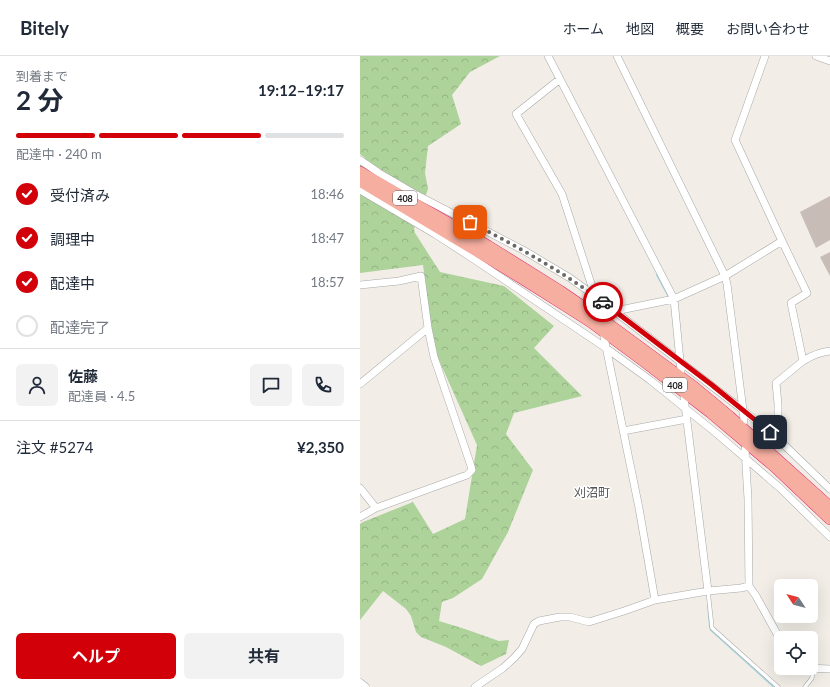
<!DOCTYPE html>
<html lang="ja">
<meta charset="utf-8">
<style>
:root{--surface:#fff;--page:#f2f2f3;--text:#1f2937;--muted:#747a83;--line:#e0e1e3;--accent:#d20008}
body{margin:0;font-family:Lato,"Noto Sans JP",sans-serif;background:var(--page);color:var(--text);height:100vh;display:flex;flex-direction:column;font-size:15px;white-space:nowrap}
*{box-sizing:border-box;margin:0}
p{font-size:13px;color:var(--muted)}
.icon{flex:none;width:22px;height:22px;fill:none;stroke:currentColor;stroke-width:2;stroke-linecap:round;stroke-linejoin:round}
.map{position:relative;flex:1;overflow:hidden}
.panel{display:flex;flex-direction:column;background:var(--surface);width:360px}
.panel>*{flex:none}
.needle{width:26px;rotate:306deg}
.tools{position:absolute;left:414px;top:523px;display:grid;gap:8px}
.tools a{display:grid;place-items:center;width:44px;height:44px;border-radius:6px;background:var(--surface);box-shadow:0 4px 16px #0002;font-size:20px}
.pin{position:absolute;display:grid;place-items:center;width:34px;height:34px;color:#fff;margin:-17px;border-radius:8px;box-shadow:0 2px 6px #0006}
.courier{position:absolute;display:grid;place-items:center;width:40px;height:40px;margin:-20px;border:3px solid #d20008;border-radius:50%;background:#fff;color:#222;box-shadow:0 1px 5px #0007}
.head em{font-style:normal;font-weight:700}
.head div{display:flex;flex-direction:column-reverse}
.head{display:flex;align-items:center;justify-content:space-between;height:68px;padding:0 16px}
h1{font-size:26px;font-weight:700;line-height:30px}
.bar{display:grid;grid-template-columns:repeat(4,1fr);gap:6px 4px;align-content:center;height:48px;padding:0 16px}
.bar i{height:5px;border-radius:3px;background:var(--line)}
.bar .on{background:var(--accent)}
.bar p{grid-column:span 4}
.line{display:flex;align-items:center;gap:10px;padding:0 16px;border-top:1px solid var(--line)}
.line div{flex:1}
.round{display:grid;place-items:center;flex:none;width:42px;height:42px;border-radius:6px;background:var(--page)}
ol{padding:0 16px;list-style:none}
li{display:flex;align-items:center;gap:12px;height:44px}
li p{margin-inline-start:auto}
li .icon{padding:4px;border-radius:50%;background:var(--accent);color:#fff;stroke-width:4}
li:last-child{color:var(--muted)}
li i{width:22px;height:22px;border:2px solid var(--line);border-radius:50%}
.cta{display:flex;gap:8px;margin-top:auto;padding:8px 16px}
.cta a{flex:1;height:46px;border-radius:6px;background:var(--accent);color:#fff;font-size:16px;font-weight:700;line-height:46px;text-align:center}
.cta a+a{background:var(--page);color:var(--text)}
header{display:flex;align-items:center;gap:24px;box-sizing:border-box;height:56px;padding:0 20px;background:var(--surface);border-bottom:1px solid var(--line)}
header strong{font-size:19px}
nav{display:flex;gap:22px;margin-inline-start:auto;font-size:14px}
main{display:flex;flex:1;min-height:0}
.map>svg:first-child{display:block}
.forest{fill:url(#forest-crowns)}
.lines{fill:none;stroke-linecap:round;stroke-linejoin:round}
.stream{stroke:#a6d6e1;stroke-width:2}
.building{fill:#c7bdb6}
.service-casing{stroke:#a8a8a8;stroke-width:4.5}
.minor-casing{stroke:#a8a8a8;stroke-width:8}
.tertiary-casing{stroke:#a8a8a8;stroke-width:9}
.trunk-casing{stroke:#e3206b;stroke-width:12}
.service{stroke:#fff;stroke-width:3.5}
.minor{stroke:#fff;stroke-width:7}
.tertiary{stroke:#fff;stroke-width:8}
.trunk{stroke:#f5aea0;stroke-width:11}
.done{stroke:#6a6966;stroke-width:4;stroke-dasharray:0 7.2}
.route{stroke:#d20008;stroke-width:5}
.labels{text-anchor:middle;dominant-baseline:central;stroke-width:3;stroke-linejoin:round;paint-order:stroke}
.shield{fill:#fff;stroke:#646464;stroke-width:1}
.shield-label{font-size:9px;font-weight:bold;fill:#212121}
.quarter-label{font-size:12px;fill:#545454;stroke:#fff}
</style>
<header>
<strong>Bitely</strong>
<nav><a>ホーム</a><a>地図</a><a>概要</a><a>お問い合わせ</a></nav>
</header>
<main>
<section class="panel">
<div class="head"><div><h1>2 分</h1><p>到着まで</p></div><em>19:12–19:17</em></div>
<div class="bar"><i class="on"></i><i class="on"></i><i class="on"></i><i></i><p>配達中 · 240 m</p></div>
<ol>
<li><svg class="icon" aria-label="check" viewBox="0 0 24 24"><path d="M5 12l5 5 9-10"/></svg>受付済み<p>18:46</p></li>
<li><svg class="icon" aria-label="check" viewBox="0 0 24 24"><path d="M5 12l5 5 9-10"/></svg>調理中<p>18:47</p></li>
<li><svg class="icon" aria-label="check" viewBox="0 0 24 24"><path d="M5 12l5 5 9-10"/></svg>配達中<p>18:57</p></li>
<li><i></i>配達完了</li>
</ol>
<div class="line" style="height:72px"><a class="round"><svg class="icon" aria-label="person" viewBox="0 0 24 24"><circle cx="12" cy="8" r="4"/><path d="M4 21q1-7 8-7t8 7"/></svg></a><div><b>佐藤</b><p>配達員 · 4.5</p></div><a class="round"><svg class="icon" aria-label="chat" viewBox="0 0 24 24"><path d="M4 5h16v11H9l-5 4z"/></svg></a><a class="round"><svg class="icon" aria-label="phone" viewBox="0 0 24 24"><path d="M5 4h4l2 5-3 2q2 4 5 5l2-3 5 2v4C11 20 4 13 5 4z"/></svg></a></div>
<div class="line" style="height:52px"><div>注文 #5274</div><b>¥2,350</b></div>
<div class="cta"><a>ヘルプ</a><a>共有</a></div>
</section>
<div class="map">
<svg width="470" height="631" viewBox="0 0 470 631">
<defs>
<pattern id="forest-crowns" width="20" height="18" patternUnits="userSpaceOnUse"><rect width="20" height="18" fill="#add29a"/><path d="M2 6a3 3 0 1 1 6 0M12 15a3 3 0 1 1 6 0" fill="none" stroke="#95b484"/></pattern>
</defs>
<rect width="100%" height="100%" fill="#f2eee7"/>
<path class="forest" d="M0,0H140L110,16L92,39L101,68L68,90L65,117L68,133L54,173L55,177L80,216L144,230L194,270L174,292L222,340L154,357L146,378L173,414L148,476L122,523L93,542L82,546L79,565L105,573L139,585L149,584L146,598L121,610L86,591L61,581L56,576L51,560L46,553L23,535L0,564V468L3,466L53,446L73,478L105,463L117,389L74,293L63,209L0,217V109L5,102L0,98Z"/>
<g class="lines">
<path class="stream" d="M297,219L309,241
M348,548L350,571L351,574L414,631"/>
</g>
<path class="building" d="M470,140V184L456,192L440,156Z
M470,196V220L460,201Z"/>
<g class="lines">
<defs>
<path id="service" d="M348,535L352,572L418,631
M445,631L452,622L453,612"/>
<path id="minor" d="M188,0L314,243L321,315
M257,0L365,220L367,228L383,354L384,365
M405,0L375,84L422,185L447,237L431,247L443,305L416,327L418,348V383
M456,0L470,5
M200,23L156,58L202,138L235,240L238,253
M0,104L19,117L55,138L163,194L210,222L235,240L383,354L418,383L470,433
M0,134L75,178L112,202L246,292L290,324L356,377L420,432L470,481
M0,229L39,225L61,220L68,272L74,301L111,410L112,414L107,419L16,452L0,461
M256,256L260,254L314,243L365,220L422,185
M244,281L279,452L295,544
M443,305C451,300 461,296 470,295
M0,328L68,272
M324,341L348,535
M263,375L327,363
M385,393L388,443L389,530L396,540L421,585
M0,432L16,452
M447,612L470,613
M115,631L143,612L154,602L162,593L174,568L179,565L200,561H210L229,566L264,555L295,544L348,535L381,532L389,530"/>
<path id="tertiary" d="M0,627L5,631"/>
<path id="trunk" d="M0,116L128,190L200,235L251,270L334,331L370,361L470,451
M0,125L160,221L206,250L231,266L285,306L350,356L414,410L470,463"/>
</defs>
<use href="#service" class="service-casing"/>
<use href="#minor" class="minor-casing"/>
<use href="#tertiary" class="tertiary-casing"/>
<use href="#trunk" class="trunk-casing"/>
<use href="#service" class="service"/>
<use href="#minor" class="minor"/>
<use href="#tertiary" class="tertiary"/>
<use href="#trunk" class="trunk"/>
</g>
<g class="lines">
<path class="done" d="M110,166C156,190 202,215 243,246"/>
<path class="route" d="M243,246L352,329L410,376"/>
</g>
<g class="labels">
<g class="shield">
<rect x="33" y="135" width="24" height="14" rx="3"/>
<rect x="303" y="322" width="24" height="14" rx="3"/>
</g>
<g class="shield-label">
<text x="45" y="142">408</text>
<text x="315" y="329">408</text>
</g>
<g class="quarter-label">
<text x="232" y="436">刈沼町</text>
</g>
</g>
</svg>
<div class="tools">
<a><svg class="needle" viewBox="-14 -14 28 28"><path d="M0-13l5 13h-10z" fill="#e53935"/><path d="M0 13l5-13h-10z" fill="#747a83"/></svg></a>
<a><svg class="icon" aria-label="locate" viewBox="0 0 24 24"><circle cx="12" cy="12" r="6"/><path d="M12 2v4M12 18v4M2 12h4M18 12h4"/></svg></a>
</div>
<div class="pin" style="left:110px;top:166px;background:#ea580c"><svg class="icon" aria-label="bag" viewBox="0 0 24 24"><path d="M5 8h14l-1 12H6zM9 8a3 3 0 0 1 6 0"/></svg></div>
<div class="pin" style="left:410px;top:376px;background:#1f2937"><svg class="icon" aria-label="home" viewBox="0 0 24 24"><path d="M3 11l9-7 9 7M6 9v11h12V9"/></svg></div>
<div class="courier" style="left:243px;top:246px"><svg class="icon" aria-label="car" viewBox="0 0 24 24"><path d="M5 17H2v-5l4-1 3-4h7l3 4 3 1v5h-3M9 17h6M6 11h13"/><circle cx="7" cy="17" r="2"/><circle cx="17" cy="17" r="2"/></svg></div>
</div>
</main>
